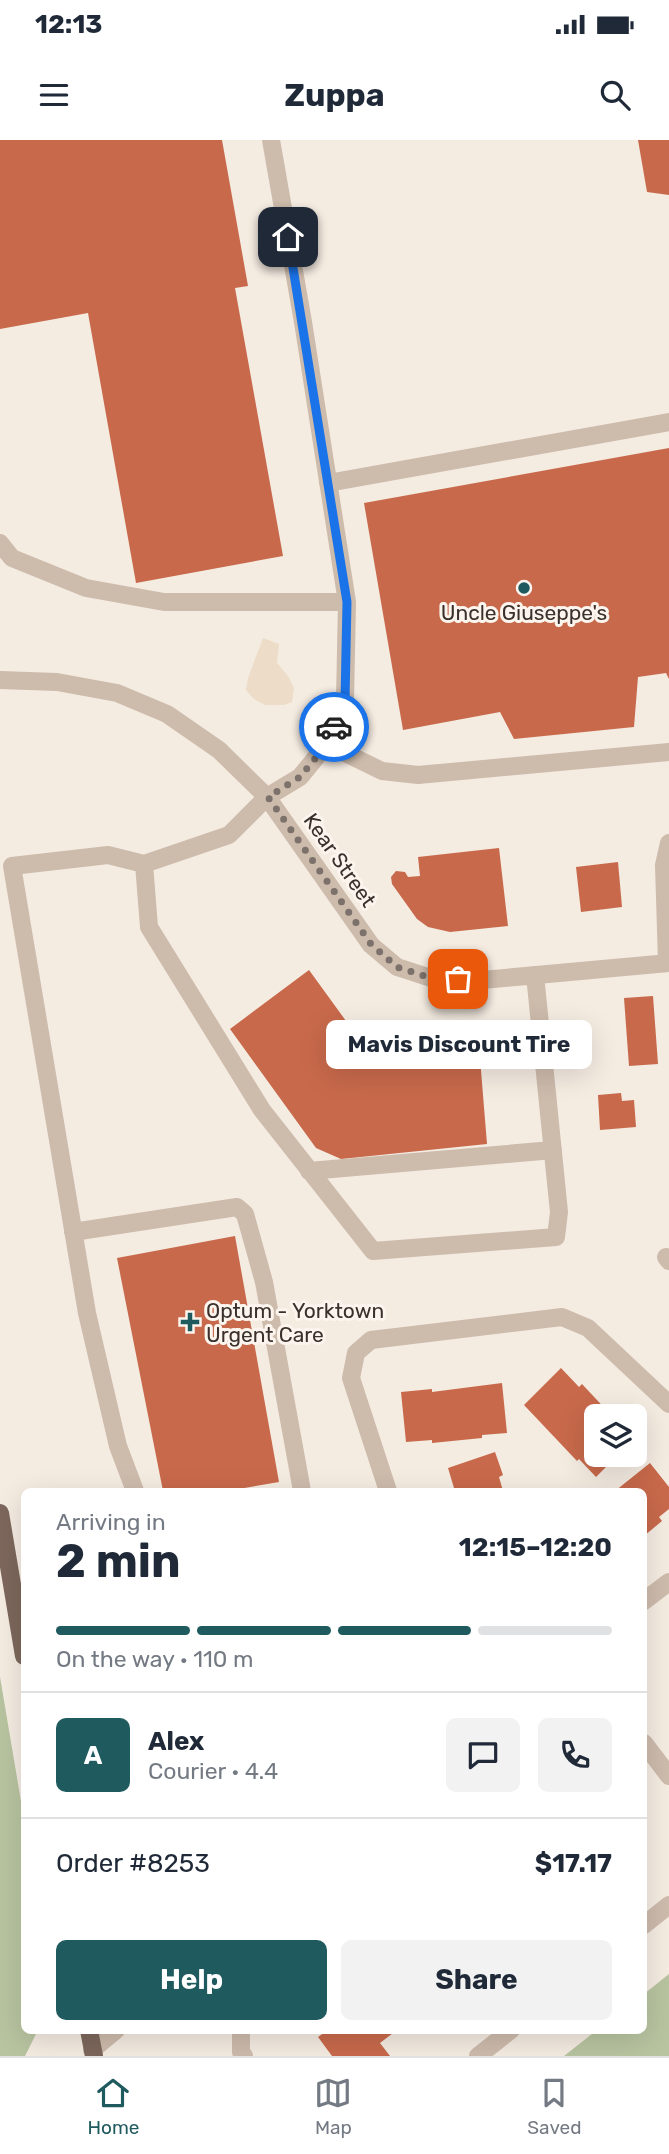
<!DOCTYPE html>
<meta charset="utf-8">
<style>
:root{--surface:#fff;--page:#f2f2f3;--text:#1f2937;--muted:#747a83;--line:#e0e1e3;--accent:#1f5a5e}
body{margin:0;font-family:Rubik,sans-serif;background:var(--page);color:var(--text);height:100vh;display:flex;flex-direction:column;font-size:26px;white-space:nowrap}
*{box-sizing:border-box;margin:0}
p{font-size:23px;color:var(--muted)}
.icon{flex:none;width:38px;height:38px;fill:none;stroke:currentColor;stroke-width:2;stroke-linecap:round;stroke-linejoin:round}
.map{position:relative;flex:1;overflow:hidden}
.drawer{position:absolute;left:21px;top:1348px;width:626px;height:546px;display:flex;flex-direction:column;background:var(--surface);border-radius:10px;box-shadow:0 7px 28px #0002}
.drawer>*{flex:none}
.controls{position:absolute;left:584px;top:1264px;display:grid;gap:14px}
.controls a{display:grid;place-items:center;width:63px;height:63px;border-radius:10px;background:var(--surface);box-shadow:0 7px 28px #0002;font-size:35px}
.pin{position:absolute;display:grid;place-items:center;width:60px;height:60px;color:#fff;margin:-30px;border-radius:14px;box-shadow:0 4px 10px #0006}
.courier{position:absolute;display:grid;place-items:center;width:70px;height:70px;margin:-35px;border:5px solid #1a73e8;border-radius:50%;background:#fff;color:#222;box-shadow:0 2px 9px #0007}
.bubble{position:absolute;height:49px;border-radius:10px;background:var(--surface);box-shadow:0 7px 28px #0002;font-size:23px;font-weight:700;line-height:49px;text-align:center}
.overview em{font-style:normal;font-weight:700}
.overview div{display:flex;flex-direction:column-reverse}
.overview{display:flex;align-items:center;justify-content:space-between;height:119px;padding:0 35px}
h1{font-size:46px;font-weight:700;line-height:52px}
.bar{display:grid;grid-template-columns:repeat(4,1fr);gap:10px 7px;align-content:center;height:84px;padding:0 35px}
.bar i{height:9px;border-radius:5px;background:var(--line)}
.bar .on{background:var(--accent)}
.bar p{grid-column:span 4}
.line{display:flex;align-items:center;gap:18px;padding:0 35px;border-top:2px solid var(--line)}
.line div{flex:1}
.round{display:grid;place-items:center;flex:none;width:74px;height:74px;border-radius:10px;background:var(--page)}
.primary-button{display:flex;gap:14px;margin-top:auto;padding:14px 35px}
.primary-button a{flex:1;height:80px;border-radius:10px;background:var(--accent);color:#fff;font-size:28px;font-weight:700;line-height:80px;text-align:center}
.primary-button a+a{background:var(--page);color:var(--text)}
.status{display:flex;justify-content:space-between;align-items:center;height:49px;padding:0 35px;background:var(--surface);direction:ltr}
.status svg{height:19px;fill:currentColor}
header{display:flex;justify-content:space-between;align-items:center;height:91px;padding:0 35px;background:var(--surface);font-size:32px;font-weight:700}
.tab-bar{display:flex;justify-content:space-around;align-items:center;height:98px;border-top:2px solid var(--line);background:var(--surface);font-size:19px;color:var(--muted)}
.tab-bar a{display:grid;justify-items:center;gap:4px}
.tab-bar .on{color:var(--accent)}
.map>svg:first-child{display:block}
.green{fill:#b8c4a0}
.plaza{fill:#ecdcc8}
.building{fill:#c8694b}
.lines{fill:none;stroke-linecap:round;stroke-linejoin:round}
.minor{stroke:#cdbbac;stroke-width:18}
.major{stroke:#7d675c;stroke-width:18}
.done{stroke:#7c716b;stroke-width:7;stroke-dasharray:0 12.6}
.route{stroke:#1a73e8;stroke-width:9}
.poi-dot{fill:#1f5a5e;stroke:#fbf5ee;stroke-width:2.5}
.labels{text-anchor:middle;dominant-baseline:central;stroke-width:6;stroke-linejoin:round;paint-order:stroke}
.poi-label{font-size:21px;fill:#3b302b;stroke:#fbf5ee}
.street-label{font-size:21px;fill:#3b302b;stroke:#fbf5ee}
</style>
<div class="status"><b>12:13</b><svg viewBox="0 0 49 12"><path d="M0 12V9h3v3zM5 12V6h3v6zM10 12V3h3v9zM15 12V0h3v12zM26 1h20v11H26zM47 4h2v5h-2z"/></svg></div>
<header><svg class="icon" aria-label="menu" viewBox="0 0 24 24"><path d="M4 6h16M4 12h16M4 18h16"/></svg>Zuppa<svg class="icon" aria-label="search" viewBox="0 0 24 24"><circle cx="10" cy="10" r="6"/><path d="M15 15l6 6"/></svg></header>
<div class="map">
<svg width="669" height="1916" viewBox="0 0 669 1916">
<rect width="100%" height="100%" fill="#f4ebe1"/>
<path class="green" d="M0,1537L24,1679V1890H38L25,1916H0Z
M669,1834V1916H564L597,1890H644V1854Z"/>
<path class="plaza" d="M263,498L279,504L277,523L288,536L294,548L292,562L284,565H265L254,559L246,550L248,538Z"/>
<path class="building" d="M0,0H222L248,146L235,148L283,416L136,443L88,173L0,189Z
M638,0H669V55L647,52Z
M669,308V539L666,533L638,537L634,587L514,599L500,572L403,590L364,363Z
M499,708L508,786L450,792L428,787L417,779L392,744L391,737L396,731L405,732L408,737L420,736L418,717Z
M618,722L622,767L581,772L576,727Z
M309,830L362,903L390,914L479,906L487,1004L341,1019L316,1008L230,889Z
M653,856L658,924L629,926L624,858Z
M621,953L622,961L634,960L636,987L600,990L598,955Z
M235,1096L279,1342L227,1351H163L117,1118Z
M561,1228L579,1247L582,1244L612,1276H597V1314H619L596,1337L579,1319L577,1321L524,1265Z
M502,1243L507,1293L482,1295V1298L432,1303V1300L406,1302L401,1252L432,1249V1252Z
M495,1312L503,1335L499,1337L503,1351H447L454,1348L448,1328Z
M650,1323L669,1347V1369L659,1377L662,1381L644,1396V1351H615Z
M328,1890H397L380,1903L390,1916H332L318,1897Z"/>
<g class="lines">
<path class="minor" d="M271,0L303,182L347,462L345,560L327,604L300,637L267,657L229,695L144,724L149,787L262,970L373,1111L556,1097L559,1072L535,835
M328,343L669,282
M0,403L12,418L86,448L164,462H347
M0,540L57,542L117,553L167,574L219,610L267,657L371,805L397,827L434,839L482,840L669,823
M327,604L382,631L418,635L669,612
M667,823L664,725L669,703
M309,1031L553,1010
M73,1092L237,1067L245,1074L264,1142L302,1351
M666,1117L669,1121
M135,1351L118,1306L87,1173L12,726L108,715L144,724
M388,1351L351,1238L356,1213L371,1200L562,1177L588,1188L669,1264
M644,1461L669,1442
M644,1603L669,1636
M644,1785L669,1765
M241,1890V1912L244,1916
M92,1910L116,1890
M478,1916L511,1890"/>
<path class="major" d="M0,1373L24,1516
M89,1890L94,1916"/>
</g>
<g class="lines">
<path class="done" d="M334,587L327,604L300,637L268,657L371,804L397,827L434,839H458"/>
<path class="route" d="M288,97L347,462L345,560L334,587"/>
</g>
<g class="poi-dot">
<circle cx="524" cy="448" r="7"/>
<path d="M186.5 1171.5h7v7h7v7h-7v7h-7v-7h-7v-7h7z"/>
</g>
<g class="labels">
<g class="poi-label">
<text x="524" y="472">Uncle Giuseppe's</text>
<text x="206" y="1170" text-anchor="start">Optum - Yorktown<tspan x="206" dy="24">Urgent Care</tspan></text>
</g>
<g class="street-label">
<text transform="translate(340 720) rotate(55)">Kear Street</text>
</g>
</g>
</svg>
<div class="controls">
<a><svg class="icon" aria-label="layers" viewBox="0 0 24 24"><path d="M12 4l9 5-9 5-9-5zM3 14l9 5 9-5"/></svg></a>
</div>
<div class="pin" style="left:458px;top:839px;background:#ea580c"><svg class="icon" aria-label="bag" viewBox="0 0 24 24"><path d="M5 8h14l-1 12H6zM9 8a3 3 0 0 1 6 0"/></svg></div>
<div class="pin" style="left:288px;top:97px;background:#1f2937"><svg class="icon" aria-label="home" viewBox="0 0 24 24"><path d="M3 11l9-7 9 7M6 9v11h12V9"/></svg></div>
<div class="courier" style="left:334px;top:587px"><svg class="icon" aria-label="car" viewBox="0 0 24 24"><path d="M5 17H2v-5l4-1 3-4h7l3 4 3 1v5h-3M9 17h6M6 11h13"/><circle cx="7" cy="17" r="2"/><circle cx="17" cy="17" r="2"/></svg></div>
<div class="bubble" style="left:326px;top:880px;width:266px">Mavis Discount Tire</div>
<section class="drawer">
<div class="overview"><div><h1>2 min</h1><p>Arriving in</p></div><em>12:15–12:20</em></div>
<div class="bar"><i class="on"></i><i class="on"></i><i class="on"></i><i></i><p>On the way · 110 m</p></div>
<div class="line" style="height:126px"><b class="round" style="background:var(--accent);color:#fff">A</b><div><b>Alex</b><p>Courier · 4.4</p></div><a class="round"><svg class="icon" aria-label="chat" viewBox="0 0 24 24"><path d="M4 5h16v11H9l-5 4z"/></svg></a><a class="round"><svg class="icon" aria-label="phone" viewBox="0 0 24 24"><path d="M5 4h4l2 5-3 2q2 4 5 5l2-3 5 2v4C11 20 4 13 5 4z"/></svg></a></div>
<div class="line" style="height:91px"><div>Order #8253</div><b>$17.17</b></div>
<div class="primary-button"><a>Help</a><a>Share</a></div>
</section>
</div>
<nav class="tab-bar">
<a class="on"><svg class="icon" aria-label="home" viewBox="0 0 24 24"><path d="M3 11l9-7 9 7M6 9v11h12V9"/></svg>Home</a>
<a><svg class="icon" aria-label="map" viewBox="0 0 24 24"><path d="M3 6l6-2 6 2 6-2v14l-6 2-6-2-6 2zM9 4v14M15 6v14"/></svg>Map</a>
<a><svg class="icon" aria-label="saved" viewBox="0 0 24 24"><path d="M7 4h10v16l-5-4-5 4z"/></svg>Saved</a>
</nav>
